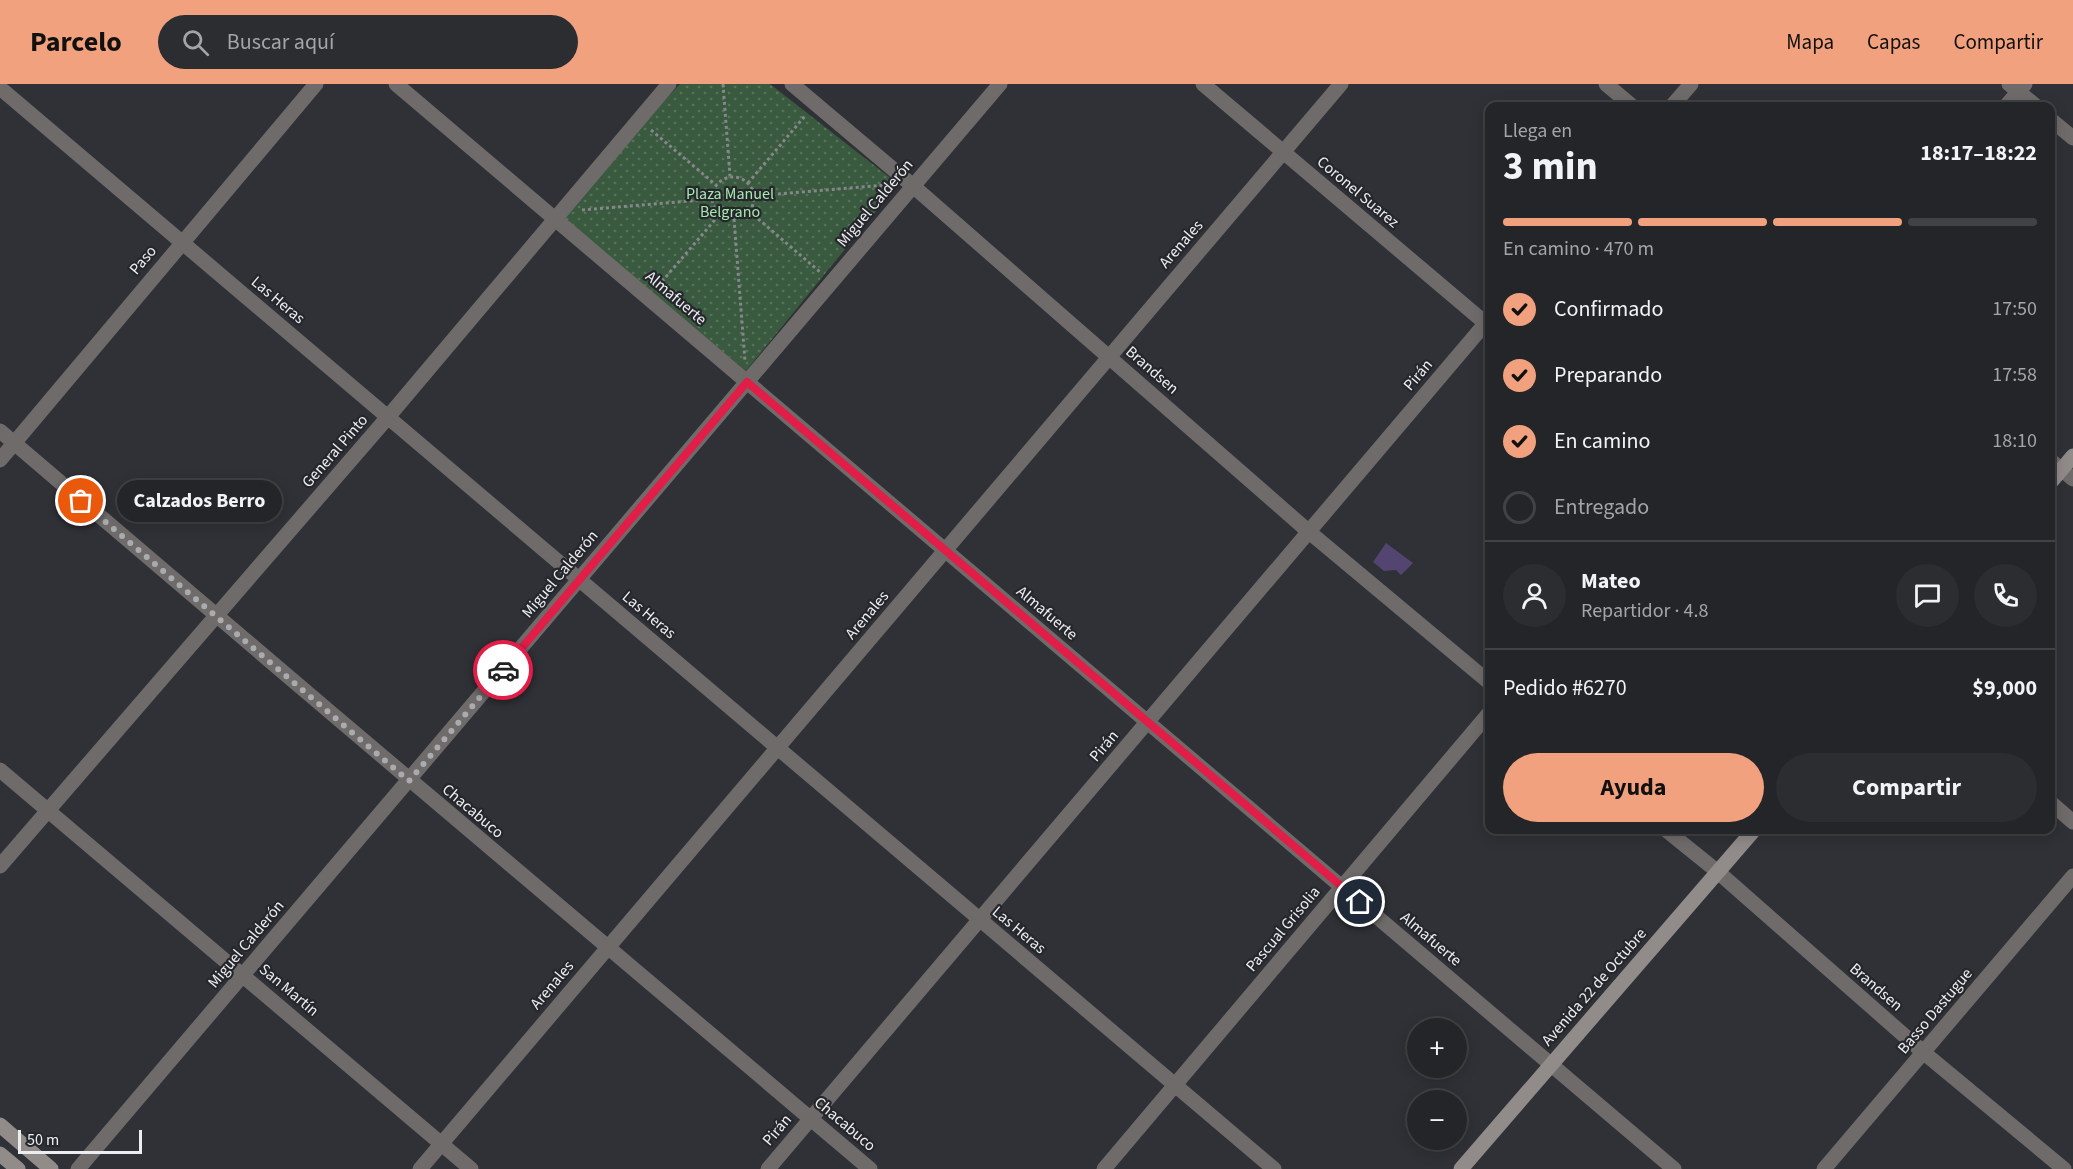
<!DOCTYPE html>
<html lang="es">
<meta charset="utf-8">
<style>
:root{--surface:#242528;--page:#2c2d30;--text:#f1f3f6;--muted:#a3a5a8;--line:#414245;--accent:#f1a17d}
body{margin:0;font-family:"Source Sans 3",sans-serif;background:var(--page);color:var(--text);height:100vh;display:flex;flex-direction:column;font-size:22px;white-space:nowrap}
*{box-sizing:border-box;margin:0}
p{font-size:20px;color:var(--muted)}
.icon{flex:none;width:33px;height:33px;fill:none;stroke:currentColor;stroke-width:2;stroke-linecap:round;stroke-linejoin:round}
.map{position:relative;flex:1;overflow:hidden}
.details{position:absolute;left:1485px;top:18px;width:570px;height:732px;display:flex;flex-direction:column;background:var(--surface);border-radius:12px;box-shadow:0 3px 15px #0003,0 0 0 2px var(--line)}
.details>*{flex:none}
.controls{position:absolute;left:1407px;top:934px;display:grid;gap:12px}
.controls a{display:grid;place-items:center;width:60px;height:60px;border-radius:50%;background:var(--surface);box-shadow:0 3px 15px #0003,0 0 0 2px var(--line);font-size:30px}
.scale{position:absolute;left:18px;bottom:15px;width:124px;box-sizing:border-box;padding-left:6px;border:3px solid #ecedf0;border-top:0;font-size:16px;line-height:21px;white-space:nowrap;color:#ecedf0;-webkit-text-stroke:4px #26272c;paint-order:stroke}
.pin{position:absolute;display:grid;place-items:center;width:51px;height:51px;color:#fff;margin:-26px;border:3px solid #fff;border-radius:50%;box-shadow:0 2px 6px #0007}
.courier{position:absolute;display:grid;place-items:center;width:60px;height:60px;margin:-30px;border:4px solid #e11d48;border-radius:50%;background:#fff;color:#222;box-shadow:0 2px 8px #0007}
.bubble{position:absolute;height:42px;border-radius:21px;background:var(--surface);box-shadow:0 3px 15px #0003,0 0 0 2px var(--line);font-size:20px;font-weight:700;line-height:42px;text-align:center}
.overview em{font-style:normal;font-weight:700}
.overview div{display:flex;flex-direction:column-reverse}
.overview{display:flex;align-items:center;justify-content:space-between;height:102px;padding:0 18px}
h1{font-size:39px;font-weight:700;line-height:45px}
.bar{display:grid;grid-template-columns:repeat(4,1fr);gap:9px 6px;align-content:center;height:72px;padding:0 18px}
.bar i{height:8px;border-radius:4px;background:var(--line)}
.bar .current{background:var(--accent)}
.bar p{grid-column:span 4}
.line{display:flex;align-items:center;gap:15px;padding:0 18px;border-top:2px solid var(--line)}
.line div{flex:1}
.round{display:grid;place-items:center;flex:none;width:63px;height:63px;border-radius:32px;background:var(--page)}
ol{padding:0 18px;list-style:none}
li{display:flex;align-items:center;gap:18px;height:66px}
li p{margin-inline-start:auto}
li .icon{padding:6px;border-radius:50%;background:var(--accent);color:#111;stroke-width:4}
li:last-child{color:var(--muted)}
li i{width:33px;height:33px;border:3px solid var(--line);border-radius:50%}
.button{display:flex;gap:12px;margin-top:auto;padding:12px 18px}
.button a{flex:1;height:69px;border-radius:36px;background:var(--accent);color:#111;font-size:24px;font-weight:700;line-height:69px;text-align:center}
.button a+a{background:var(--page);color:var(--text)}
header{display:flex;align-items:center;gap:36px;box-sizing:border-box;height:84px;padding:0 30px;background:var(--accent);color:#111}
header strong{font-size:28px}
nav{display:flex;gap:33px;margin-inline-start:auto;font-size:21px}
.search{width:420px;height:54px;background:var(--page);display:flex;align-items:center;gap:15px;box-sizing:border-box;padding:0 21px;border-radius:33px;color:var(--muted);font-size:22px}
.map>svg:first-child{display:block}
.park{fill:url(#park-dots)}
.building{fill:#534471}
.lines{fill:none;stroke-linecap:round;stroke-linejoin:round}
.path{stroke:#86878b;stroke-width:3;stroke-dasharray:3 3;stroke-linecap:butt}
.minor{stroke:#6f6b6a;stroke-width:15}
.secondary{stroke:#918b8a;stroke-width:15}
.done{stroke:#aaabaf;stroke-width:6;stroke-dasharray:0 10.8}
.route{stroke:#e11d48;stroke-width:8}
.labels{text-anchor:middle;dominant-baseline:central;stroke-width:4.5;stroke-linejoin:round;paint-order:stroke}
.street-label{font-size:16px;fill:#ecedf0;stroke:#26272c}
.park-label{font-size:16px;fill:#a6e9af;stroke:#26272c}
</style>
<header>
<strong>Parcelo</strong>
<div class="search"><svg class="icon" aria-label="search" viewBox="0 0 24 24"><circle cx="10" cy="10" r="6"/><path d="M15 15l6 6"/></svg>Buscar aquí</div>
<nav><a>Mapa</a><a>Capas</a><a>Compartir</a></nav>
</header>
<div class="map">
<svg width="2073" height="1085" viewBox="0 0 2073 1085">
<defs>
<pattern id="park-dots" width="8" height="8" patternUnits="userSpaceOnUse" patternTransform="scale(1.5)"><rect width="8" height="8" fill="#395a3e"/><path d="M2 2h.1M6 6h.1" fill="none" stroke="#56725a" stroke-width="1.8" stroke-linecap="round"/></pattern>
</defs>
<rect width="100%" height="100%" fill="#303136"/>
<path class="park" d="M680,0H770L898,100L746,287L557,129Z"/>
<path class="building" d="M1386,459L1413,479L1401,491L1396,486L1384,487L1373,478Z"/>
<g class="lines">
<path class="path" d="M723,0L730,92
M651,46L716,101
M712 114a21 21 0 1 1 42 0a21 21 0 1 1-42 0Z
M748,99L805,32
M754,112L887,101
M582,126L712,115
M749,127L820,188
M734,135L745,277
M658,202L720,130"/>
<path class="minor" d="M396,0L1674,1085
M792,0L913,102L1308,447L1490,599
M1203,0L1490,243
M1606,0L1632,22
M2009,0L2036,22
M0,4L1274,1085
M1672,22L1691,0
M2006,22L2025,0
M2050,35L2073,54
M0,347C289,594 580,840 870,1085
M0,376L316,0
M2050,376L2073,395
M0,686L471,1085
M2050,718L2073,738
M1666,746L1718,788L1923,968L2064,1085
M0,782L388,333L669,0
M78,1085L1000,0
M420,1085L1341,0
M768,1085L1490,234
M1104,1085L1490,628
M1824,1085L2073,792"/>
<path class="secondary" d="M2050,399L2073,372
M0,1041L51,1085
M0,1070L18,1085
M1461,1085L1754,746"/>
</g>
<g class="lines">
<path class="done" d="M81,417L409,697L503,586"/>
<path class="route" d="M503,586L747,298L1360,818"/>
</g>
<g class="labels">
<g class="street-label">
<text transform="translate(1358 108) rotate(40)">Coronel Suarez</text>
<text transform="translate(875 119) rotate(-50)">Miguel Calderón</text>
<text transform="translate(1181 160) rotate(-49)">Arenales</text>
<text transform="translate(143 176) rotate(-50)">Paso</text>
<text transform="translate(676 214) rotate(40)">Almafuerte</text>
<text transform="translate(278 216) rotate(40)">Las Heras</text>
<text transform="translate(1152 286) rotate(41)">Brandsen</text>
<text transform="translate(1418 291) rotate(-50)">Pirán</text>
<text transform="translate(335 367) rotate(-49)">General Pinto</text>
<text transform="translate(560 490) rotate(-50)">Miguel Calderón</text>
<text transform="translate(1047 529) rotate(40)">Almafuerte</text>
<text transform="translate(649 531) rotate(40)">Las Heras</text>
<text transform="translate(867 531) rotate(-50)">Arenales</text>
<text transform="translate(1104 662) rotate(-50)">Pirán</text>
<text transform="translate(473 727) rotate(40)">Chacabuco</text>
<text transform="translate(1283 845) rotate(-50)">Pascual Grisolia</text>
<text transform="translate(1019 846) rotate(40)">Las Heras</text>
<text transform="translate(1431 855) rotate(40)">Almafuerte</text>
<text transform="translate(246 860) rotate(-50)">Miguel Calderón</text>
<text transform="translate(552 901) rotate(-50)">Arenales</text>
<text transform="translate(1594 903) rotate(-49)">Avenida 22 de Octubre</text>
<text transform="translate(1876 903) rotate(41)">Brandsen</text>
<text transform="translate(289 906) rotate(40)">San Martín</text>
<text transform="translate(1935 927) rotate(-50)">Basso Dastugue</text>
<text transform="translate(845 1040) rotate(40)">Chacabuco</text>
<text transform="translate(777 1046) rotate(-50)">Pirán</text>
</g>
<g class="park-label">
<text x="730" y="110">Plaza Manuel<tspan x="730" dy="18">Belgrano</tspan></text>
</g>
</g>
</svg>
<div class="controls">
<a>+</a>
<a>−</a>
</div>
<div class="scale">50 m</div>
<div class="pin" style="left:81px;top:417px;background:#ea580c"><svg class="icon" aria-label="bag" viewBox="0 0 24 24"><path d="M5 8h14l-1 12H6zM9 8a3 3 0 0 1 6 0"/></svg></div>
<div class="pin" style="left:1360px;top:818px;background:#1f2937"><svg class="icon" aria-label="home" viewBox="0 0 24 24"><path d="M3 11l9-7 9 7M6 9v11h12V9"/></svg></div>
<div class="courier" style="left:503px;top:586px"><svg class="icon" aria-label="car" viewBox="0 0 24 24"><path d="M5 17H2v-5l4-1 3-4h7l3 4 3 1v5h-3M9 17h6M6 11h13"/><circle cx="7" cy="17" r="2"/><circle cx="17" cy="17" r="2"/></svg></div>
<div class="bubble" style="left:117px;top:396px;width:165px">Calzados Berro</div>
<section class="details">
<div class="overview"><div><h1>3 min</h1><p>Llega en</p></div><em>18:17–18:22</em></div>
<div class="bar"><i class="current"></i><i class="current"></i><i class="current"></i><i></i><p>En camino · 470 m</p></div>
<ol>
<li><svg class="icon" aria-label="check" viewBox="0 0 24 24"><path d="M5 12l5 5 9-10"/></svg>Confirmado<p>17:50</p></li>
<li><svg class="icon" aria-label="check" viewBox="0 0 24 24"><path d="M5 12l5 5 9-10"/></svg>Preparando<p>17:58</p></li>
<li><svg class="icon" aria-label="check" viewBox="0 0 24 24"><path d="M5 12l5 5 9-10"/></svg>En camino<p>18:10</p></li>
<li><i></i>Entregado</li>
</ol>
<div class="line" style="height:108px"><a class="round"><svg class="icon" aria-label="person" viewBox="0 0 24 24"><circle cx="12" cy="8" r="4"/><path d="M4 21q1-7 8-7t8 7"/></svg></a><div><b>Mateo</b><p>Repartidor · 4.8</p></div><a class="round"><svg class="icon" aria-label="chat" viewBox="0 0 24 24"><path d="M4 5h16v11H9l-5 4z"/></svg></a><a class="round"><svg class="icon" aria-label="phone" viewBox="0 0 24 24"><path d="M5 4h4l2 5-3 2q2 4 5 5l2-3 5 2v4C11 20 4 13 5 4z"/></svg></a></div>
<div class="line" style="height:78px"><div>Pedido #6270</div><b>$9,000</b></div>
<div class="button"><a>Ayuda</a><a>Compartir</a></div>
</section>
</div>
